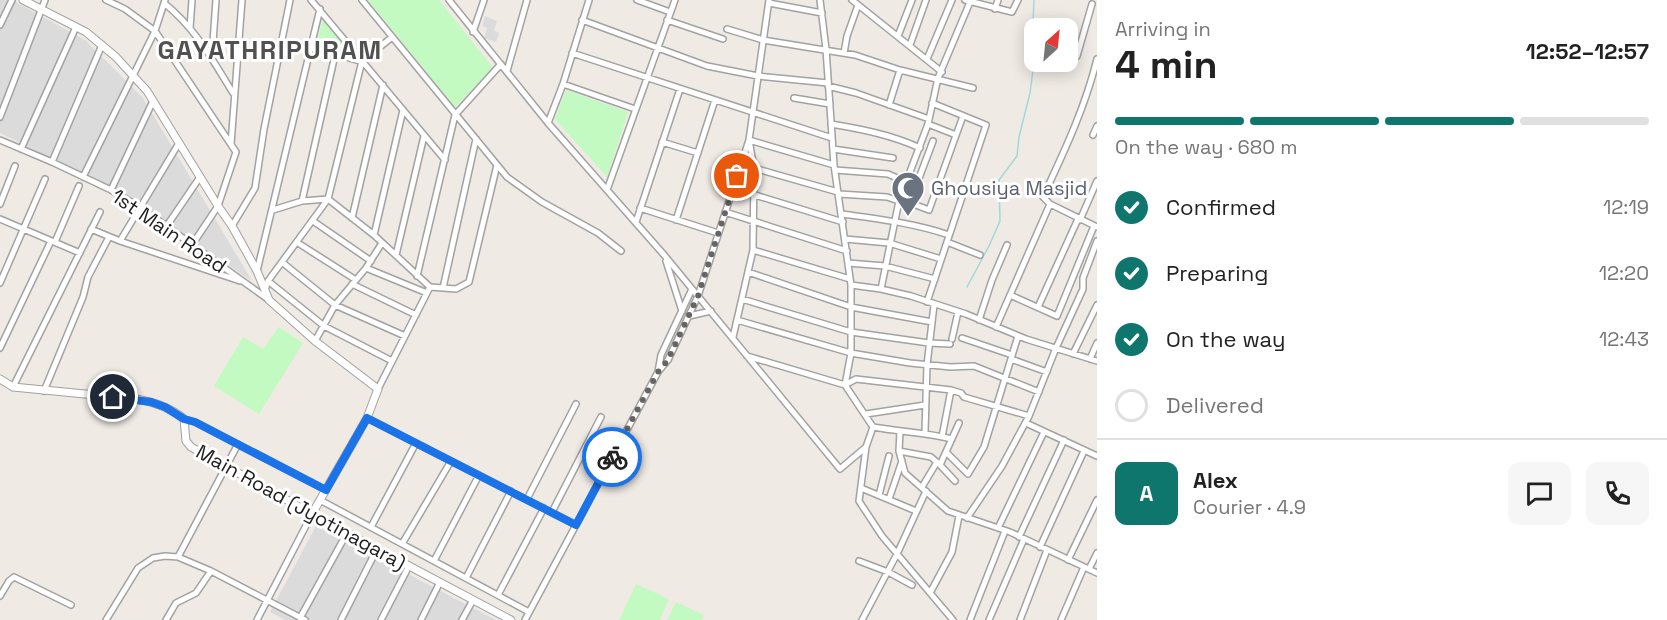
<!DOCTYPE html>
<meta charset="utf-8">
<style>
:root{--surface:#fff;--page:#f6f6f6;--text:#222;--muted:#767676;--line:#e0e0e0;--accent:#0f766e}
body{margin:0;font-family:"Space Grotesk",sans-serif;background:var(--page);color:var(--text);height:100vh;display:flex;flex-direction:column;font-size:22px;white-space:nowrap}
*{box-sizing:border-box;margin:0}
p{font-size:20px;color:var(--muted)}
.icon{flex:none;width:33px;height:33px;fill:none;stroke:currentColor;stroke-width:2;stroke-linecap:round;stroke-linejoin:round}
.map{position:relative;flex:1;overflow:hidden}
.panel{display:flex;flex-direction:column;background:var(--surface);width:570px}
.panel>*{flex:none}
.needle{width:39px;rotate:27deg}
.fabs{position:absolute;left:1024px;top:18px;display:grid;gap:12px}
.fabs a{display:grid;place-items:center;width:54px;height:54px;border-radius:12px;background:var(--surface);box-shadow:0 3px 15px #0003;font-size:30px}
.pin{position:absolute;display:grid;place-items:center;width:51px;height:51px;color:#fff;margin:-26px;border:3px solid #fff;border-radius:50%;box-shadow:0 2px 6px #0007}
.courier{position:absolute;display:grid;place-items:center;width:60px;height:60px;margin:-30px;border:4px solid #1a73e8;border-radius:50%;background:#fff;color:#222;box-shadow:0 2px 8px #0007}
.head em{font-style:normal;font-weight:700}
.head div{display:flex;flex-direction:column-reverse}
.head{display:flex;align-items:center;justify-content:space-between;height:102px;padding:0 18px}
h1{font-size:39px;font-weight:700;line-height:45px}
.bar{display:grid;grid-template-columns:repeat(4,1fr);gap:9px 6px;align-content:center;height:72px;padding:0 18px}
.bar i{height:8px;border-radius:4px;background:var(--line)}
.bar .on{background:var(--accent)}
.bar p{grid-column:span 4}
.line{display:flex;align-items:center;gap:15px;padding:0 18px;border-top:2px solid var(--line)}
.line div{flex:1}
.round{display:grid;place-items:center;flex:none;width:63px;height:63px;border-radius:12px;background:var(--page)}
ol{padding:0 18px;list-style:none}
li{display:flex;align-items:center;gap:18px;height:66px}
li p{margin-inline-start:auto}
li .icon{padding:6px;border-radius:50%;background:var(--accent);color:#fff;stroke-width:4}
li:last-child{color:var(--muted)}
li i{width:33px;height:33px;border:3px solid var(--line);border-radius:50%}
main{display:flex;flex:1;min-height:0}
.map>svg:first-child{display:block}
.residential{fill:#dcdbdb}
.park{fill:#c3fac1}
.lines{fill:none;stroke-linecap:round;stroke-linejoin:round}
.stream{stroke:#a4d7dd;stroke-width:1.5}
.minor-casing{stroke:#a2a2a2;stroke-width:8}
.tertiary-casing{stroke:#a2a2a2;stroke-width:9}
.minor{stroke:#fff;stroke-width:5}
.tertiary{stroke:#fff;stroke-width:7}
.done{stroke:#676563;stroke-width:6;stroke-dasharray:0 10.8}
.route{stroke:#1a73e8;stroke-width:8}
.labels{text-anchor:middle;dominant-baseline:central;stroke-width:6;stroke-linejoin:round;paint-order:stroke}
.worship-label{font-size:20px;fill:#5b616d;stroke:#fff;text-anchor:start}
.street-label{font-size:20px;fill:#1e1e1e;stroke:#fff}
.district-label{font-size:26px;font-weight:bold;letter-spacing:1.5px;fill:#515151;stroke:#fff}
</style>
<main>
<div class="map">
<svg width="1097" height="620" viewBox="0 0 1097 620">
<rect width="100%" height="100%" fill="#efeae4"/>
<path class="residential" d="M0,0H12L85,40L143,98L252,281L125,195L0,133Z
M485,16L497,21L494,30L499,33L496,42L484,38L487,28L482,26Z
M316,526L496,620H285L270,612Z"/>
<path class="park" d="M368,0H439L493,68L455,107Z
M323,19L357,59L316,46Z
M566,90L628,112L607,177L555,119Z
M279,327L303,343L259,414L214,386L243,337L263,349Z
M636,584L669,599L660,620H619Z
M676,602L704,615L702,620H667Z"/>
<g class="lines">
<path class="stream" d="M967,287L989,246L1000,221L999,180L1017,156L1019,137L1030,93L1035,55L1033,22L1034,0"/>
<defs>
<path id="minor" d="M106,0L125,9L155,31L236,152L218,206L192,245
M311,0L445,160
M362,0L507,177L542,202L598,233L621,251
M449,0L548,123L665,256L840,469L866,447L873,427L845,385L851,353V285L834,165L826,49L820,0
M637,0L670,12
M852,0L942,72
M965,0L1012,12L1018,0
M164,3C196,29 212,59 233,93
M769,3L822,13
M995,9L998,0
M582,20L707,66L758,76L828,83
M667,20L723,39
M0,25L12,0
M190,28L192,0
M727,29L763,40L855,55L900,70L973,88
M473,32L484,0
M898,36L912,0
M910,45L926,0
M310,47L360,61
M572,53L832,138
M844,53L847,36L858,5
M212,56L216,0
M1077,56L1092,4
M927,59L952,0
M1097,59C1085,108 1064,152 1043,197L1050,204L1097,227
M507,71L527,0
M563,84L635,109
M828,86L856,93L929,119
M794,98L830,104
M889,105L900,70
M0,117L45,0
M548,123L563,84L589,0
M831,124C861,129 892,135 920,148
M928,124L956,135
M1093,135L1097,126
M0,140L52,162L111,190L141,208L269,300
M662,142L698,153
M231,144L242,0
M21,149L76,27
M833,149L893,158
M52,162L102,45
M754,168L838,192
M835,170L888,174L906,182
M83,177L155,31L165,0
M111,190L153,101
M607,190L675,0
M839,194L887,197L899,201
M755,195L843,222
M900,199L929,210L963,116
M302,201L335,55
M910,202L933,141
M0,204L15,166
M640,208L718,233
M273,210L302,201L328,199L374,235L430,287L456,289L469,282L497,165
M725,212L847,251
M842,214C878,219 914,223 949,235
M352,218L383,85
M0,219L80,253
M676,220L715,100
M1080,220L1097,181
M313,221L371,261
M636,222L680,89
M232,226L255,188L264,129L290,0
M166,227L200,177
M91,229L120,241L240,281
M374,235L403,110
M845,239L889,243L941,259
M120,241L179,143
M55,242L79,186
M947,242L980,255
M298,243L356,280
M753,250L850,279
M396,255L424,136
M666,261L682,311
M283,263L335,305L405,336
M848,263L885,266L935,279
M366,268L427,293
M257,271L320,9
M748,272L851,307L932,322
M417,276L455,115L501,64
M268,281L324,326L392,361
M0,283L45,179
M352,284L416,315
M851,285L881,289L911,296L966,314L1026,339L1097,361
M443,288L476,139
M692,289L661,355L658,372L668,360L698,296L749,140L769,0
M881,289L899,201L928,124L938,78L970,2
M265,290L268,281L328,199L362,61L391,38
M1010,295L1057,316L1094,226
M742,299L851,332L929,343L950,344
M927,302L986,125L932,103
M1038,307L1078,219
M689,316L711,311
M737,320L851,353L910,363L951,367L974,366L1039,392
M979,320L992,280L1007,245
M996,327L1050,204
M733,337L753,250L754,168L749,140L834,165
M962,338L1012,355
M952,339L958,312
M315,341L335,305L366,268L382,243
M0,348L51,241
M1073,354L1097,305
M747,356L845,385L856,379L951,390L961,393L964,397L1029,416
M1011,359L1047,372
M1090,359L1097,343
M13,387L100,212
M378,389L430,287
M44,391L83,297L88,277L109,237
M866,414L925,405
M367,418L576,525
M184,419L195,422L326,490
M1026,423L1097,456
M873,427C901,432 924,432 952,439
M900,431L899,451L905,473L948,511L1010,532L1097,573
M925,432L927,365L934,305
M942,437L951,390
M866,447L859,501L882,536L953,620
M899,451L931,457L940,465
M946,452L968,474L984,447L1018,336
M955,481L940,465L959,423
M922,487L937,462
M861,488L916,511
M879,495L889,456
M527,499L576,404
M889,499L902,461
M320,500L529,612
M552,512L601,417
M967,518L1002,466L1029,416L1056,348L1083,289V278L1097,241
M371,527L416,443
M998,528L1044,432
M1019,537L1064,440
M402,544L451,461
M1040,547L1084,451
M178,557L238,444
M1068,560L1097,500
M434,561L479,475
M859,561L888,572L912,585
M1089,569L1097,553
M466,578L511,491
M930,593L952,552L959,516
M498,595L544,508
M0,596L9,581L14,577L71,605
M300,618L347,533
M106,620L138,568L153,558L165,556L178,557L211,571L305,620
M166,620L176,603L196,593L211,571
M257,620L312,514
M341,620L377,549
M381,620L409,566
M421,620L440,582
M462,620L473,600
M525,620L658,372
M862,620L897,554L926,491
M970,620L1005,531
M989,620L1024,539
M1020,620L1047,550
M1061,620L1084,567"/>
<path id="tertiary" d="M23,0L86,32L116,57L147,91L218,206L232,226L257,271L269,300L315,341L378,389L367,418L312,514
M0,379L13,387L136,399C154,402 170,407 184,419L186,441L191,447L347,533L511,620"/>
</defs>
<use href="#minor" class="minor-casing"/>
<use href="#tertiary" class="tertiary-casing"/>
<use href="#minor" class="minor"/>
<use href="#tertiary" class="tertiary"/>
</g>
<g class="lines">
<path class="done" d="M612,457L658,372L668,360L698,296L737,176"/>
<path class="route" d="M113,397L151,402L165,407L184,419L195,422L326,490L367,418L576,525L612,457"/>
</g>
<defs>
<symbol id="mosque-pin" viewBox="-11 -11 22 30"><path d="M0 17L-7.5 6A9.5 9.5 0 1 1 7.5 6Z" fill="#6b7280" stroke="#fff"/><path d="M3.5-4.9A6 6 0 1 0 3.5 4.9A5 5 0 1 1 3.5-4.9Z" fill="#fff"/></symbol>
</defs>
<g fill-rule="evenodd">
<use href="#mosque-pin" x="889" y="169" width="38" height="52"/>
</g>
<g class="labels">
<g class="worship-label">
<text x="931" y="188">Ghousiya Masjid</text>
</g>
<g class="street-label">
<text transform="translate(169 231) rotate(34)">1st Main Road</text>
<text transform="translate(301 507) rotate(29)">Main Road (Jyotinagara)</text>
</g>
<g class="district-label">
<text x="270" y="50">GAYATHRIPURAM</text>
</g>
</g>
</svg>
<div class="fabs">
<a><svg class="needle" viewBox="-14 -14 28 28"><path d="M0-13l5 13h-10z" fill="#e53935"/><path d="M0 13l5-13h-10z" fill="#767676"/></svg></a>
</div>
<div class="pin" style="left:737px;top:176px;background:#ea580c"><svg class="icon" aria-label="bag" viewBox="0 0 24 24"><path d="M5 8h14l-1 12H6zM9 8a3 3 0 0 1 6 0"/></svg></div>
<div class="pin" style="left:113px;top:397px;background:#1f2937"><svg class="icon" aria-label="home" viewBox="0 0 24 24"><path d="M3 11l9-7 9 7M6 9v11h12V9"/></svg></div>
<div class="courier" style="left:612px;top:457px"><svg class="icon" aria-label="bike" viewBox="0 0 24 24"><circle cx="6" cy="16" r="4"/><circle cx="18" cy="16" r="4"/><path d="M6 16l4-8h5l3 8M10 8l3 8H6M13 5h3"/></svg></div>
</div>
<section class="panel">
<div class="head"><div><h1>4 min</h1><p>Arriving in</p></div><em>12:52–12:57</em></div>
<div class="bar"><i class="on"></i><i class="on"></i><i class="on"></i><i></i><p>On the way · 680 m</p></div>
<ol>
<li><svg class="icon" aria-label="check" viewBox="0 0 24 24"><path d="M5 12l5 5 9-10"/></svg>Confirmed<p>12:19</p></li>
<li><svg class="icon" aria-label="check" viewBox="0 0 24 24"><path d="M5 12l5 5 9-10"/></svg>Preparing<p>12:20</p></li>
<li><svg class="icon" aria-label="check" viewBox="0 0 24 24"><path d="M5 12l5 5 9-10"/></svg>On the way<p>12:43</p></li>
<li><i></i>Delivered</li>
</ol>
<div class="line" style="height:108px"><b class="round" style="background:var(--accent);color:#fff">A</b><div><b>Alex</b><p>Courier · 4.9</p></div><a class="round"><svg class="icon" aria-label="chat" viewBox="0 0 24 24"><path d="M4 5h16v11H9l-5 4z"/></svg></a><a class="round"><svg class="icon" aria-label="phone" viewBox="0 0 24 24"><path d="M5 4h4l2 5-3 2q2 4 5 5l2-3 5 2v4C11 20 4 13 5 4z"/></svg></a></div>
</section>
</main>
